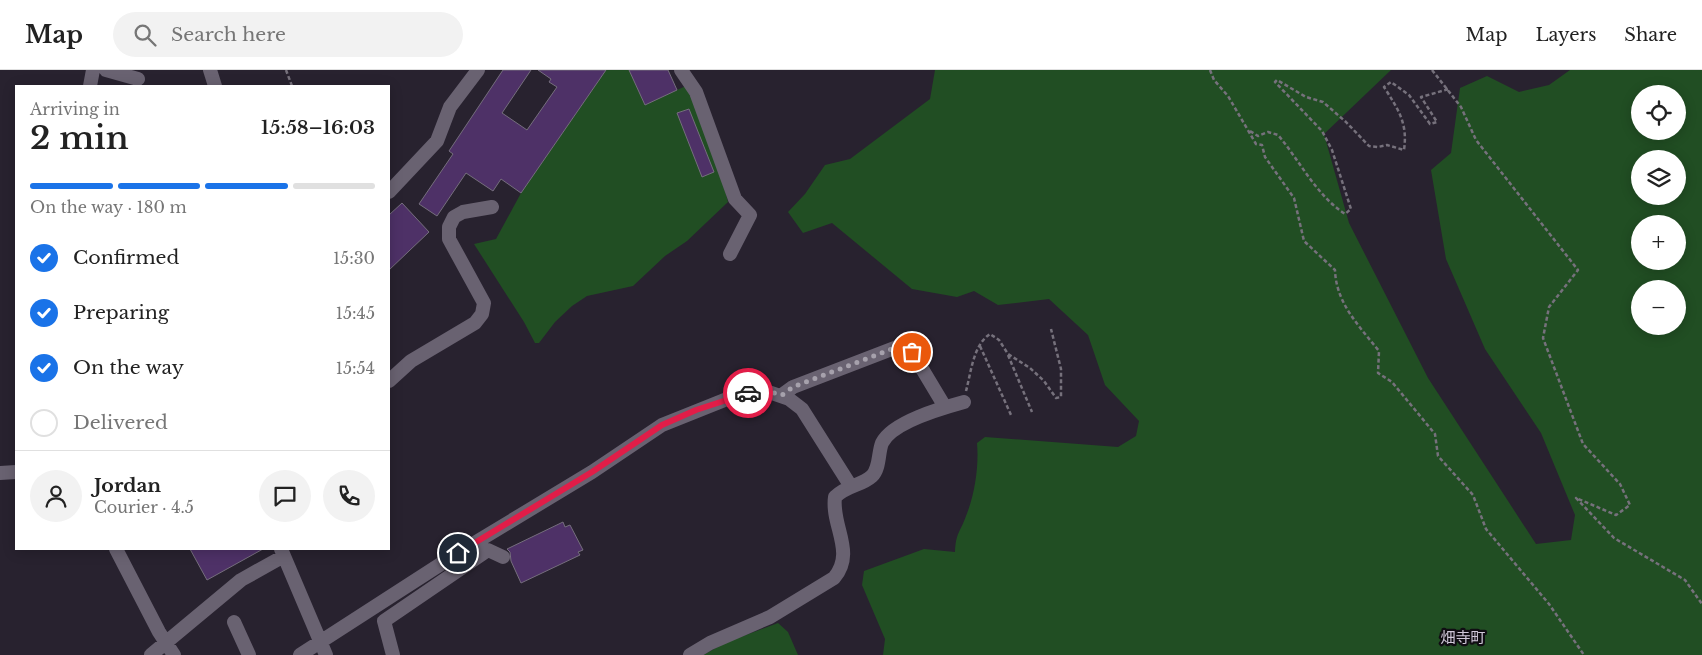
<!DOCTYPE html>
<meta charset="utf-8">
<style>
:root{--surface:#fff;--page:#f2f2f2;--text:#222;--muted:#767676;--line:#e0e0e0;--accent:#1a73e8}
body{margin:0;font-family:"Libre Baskerville","Noto Sans JP",serif;background:var(--page);color:var(--text);height:100vh;display:flex;flex-direction:column;font-size:19px;white-space:nowrap}
*{box-sizing:border-box;margin:0}
p{font-size:16px;color:var(--muted)}
.icon{flex:none;width:28px;height:28px;fill:none;stroke:currentColor;stroke-width:2;stroke-linecap:round;stroke-linejoin:round}
.map{position:relative;flex:1;overflow:hidden}
.panel{position:absolute;left:15px;top:15px;width:375px;height:465px;display:flex;flex-direction:column;background:var(--surface);border-radius:0px;box-shadow:0 2px 12px #0003}
.panel>*{flex:none}
.tools{position:absolute;left:1631px;top:15px;display:grid;gap:10px}
.tools a{display:grid;place-items:center;width:55px;height:55px;border-radius:50%;background:var(--surface);box-shadow:0 2px 12px #0003;font-size:25px}
.pin{position:absolute;display:grid;place-items:center;width:42px;height:42px;color:#fff;margin:-21px;border:2px solid #fff;border-radius:50%;box-shadow:0 1px 5px #0007}
.courier{position:absolute;display:grid;place-items:center;width:50px;height:50px;margin:-25px;border:4px solid #e11d48;border-radius:50%;background:#fff;color:#222;box-shadow:0 1px 6px #0007}
.head em{font-style:normal;font-weight:600}
.head div{display:flex;flex-direction:column-reverse}
.head{display:flex;align-items:center;justify-content:space-between;height:85px;padding:0 15px}
h1{font-size:32px;font-weight:600;line-height:38px}
.bar{display:grid;grid-template-columns:repeat(4,1fr);gap:8px 5px;align-content:center;height:60px;padding:0 15px}
.bar i{height:6px;border-radius:4px;background:var(--line)}
.bar .current{background:var(--accent)}
.bar p{grid-column:span 4}
.line{display:flex;align-items:center;gap:12px;padding:0 15px;border-top:1px solid var(--line)}
.line div{flex:1}
.round{display:grid;place-items:center;flex:none;width:52px;height:52px;border-radius:26px;background:var(--page)}
ol{padding:0 15px;list-style:none}
li{display:flex;align-items:center;gap:15px;height:55px}
li p{margin-inline-start:auto}
li .icon{padding:5px;border-radius:50%;background:var(--accent);color:#fff;stroke-width:4}
li:last-child{color:var(--muted)}
li i{width:28px;height:28px;border:2px solid var(--line);border-radius:50%}
header{display:flex;align-items:center;gap:30px;box-sizing:border-box;height:70px;padding:0 25px;background:var(--surface);border-bottom:1px solid var(--line)}
header strong{font-size:24px}
nav{display:flex;gap:28px;margin-inline-start:auto;font-size:18px}
.search{width:350px;height:45px;background:var(--page);display:flex;align-items:center;gap:12px;box-sizing:border-box;padding:0 18px;border-radius:28px;color:var(--muted);font-size:19px}
.map>svg:first-child{display:block}
.green{fill:#214e23;fill-rule:evenodd}
.building{fill:#4e3167;stroke:#756e7d}
.lines{fill:none;stroke-linecap:round;stroke-linejoin:round}
.path{stroke:#76717c;stroke-width:2.5;stroke-dasharray:4 2.5;stroke-linecap:butt}
.minor{stroke:#696271;stroke-width:14}
.done{stroke:#a6a1ac;stroke-width:5;stroke-dasharray:0 9}
.route{stroke:#e11d48;stroke-width:6}
.labels{text-anchor:middle;dominant-baseline:central;stroke-width:4.5;stroke-linejoin:round;paint-order:stroke}
.quarter-label{font-size:15px;fill:#d1c8da;stroke:#100d13}
</style>
<header>
<strong>Map</strong>
<div class="search"><svg class="icon" aria-label="search" viewBox="0 0 24 24"><circle cx="10" cy="10" r="6"/><path d="M15 15l6 6"/></svg>Search here</div>
<nav><a>Map</a><a>Layers</a><a>Share</a></nav>
</header>
<div class="map">
<svg width="1702" height="585" viewBox="0 0 1702 585">
<rect width="100%" height="100%" fill="#28222f"/>
<path class="green" d="M606,0H629L645,34L686,16L692,27L721,105L728,132L687,171L665,186L633,216L587,226L572,236L555,252L539,273H535L524,252L474,174L496,169L521,123Z
M935,0H1391L1324,64L1349,153L1428,308L1536,474L1571,470L1575,445L1541,363L1485,279L1446,189L1431,100L1451,83L1460,18L1487,6L1519,22L1549,15L1570,0H1702V585H883L885,569L862,515L864,501L924,479L955,482C956,462 960,463 966,446C975,424 979,396 977,373L985,367L1118,377L1136,366L1139,351L1105,315L1088,265L1049,229L998,235L974,221L957,227L912,219L832,153L803,163L788,142L805,124L825,95L850,89L930,29ZM1640,24H1678V61H1640ZM1640,89H1678V126H1640ZM1640,154H1678V191H1640ZM1640,219H1678V256H1640Z
M778,553L788,562L798,585H703L727,572Z"/>
<path class="building" d="M503,0H531L502,43L527,60L557,17L549,12L551,9L538,0H606L521,123L501,109L493,121L466,103L437,146L419,134L453,84L449,81Z
M629,0H668L677,20L645,35Z
M689,39L714,102L702,107L677,43Z
M402,133L429,162L389,200V145Z
M563,452L565,457L570,455L583,480L578,482L580,485L521,513L511,491L510,482L507,479Z
M190,479H263L207,510Z"/>
<g class="lines">
<path class="path" d="M286,0L292,16
M1210,0L1214,10L1228,26L1256,74L1262,75L1265,87L1294,128L1304,171L1335,200C1336,233 1359,256 1379,281L1378,303L1392,312L1435,364L1438,386L1473,425L1486,459L1549,534L1584,585
M1432,0L1461,37L1476,70L1578,200L1549,237L1543,268L1583,374L1620,414L1630,435L1616,445L1576,428L1614,468L1685,510L1702,534
M1250,61L1258,66L1268,62L1278,65C1300,91 1316,125 1345,144L1351,139L1332,80L1322,61L1275,12L1277,10L1306,27L1323,32L1346,52L1369,76L1378,77L1387,75L1404,80C1408,53 1398,39 1384,17L1391,12L1409,25L1430,54L1437,52L1421,27L1449,19
M980,276L1011,345
M1008,285L1032,342
M966,321C971,303 973,275 990,264L999,270L1008,284L1030,298L1044,311L1056,328L1061,327V299L1051,259"/>
<path class="minor" d="M106,0L138,9
M210,0L215,16
M681,0L696,22L735,129L750,145L730,184
M90,16L93,0
M389,122L437,71L450,37L478,0
M389,311L411,291L475,253L482,244L484,233L449,169V157L454,147L463,142L492,137
M782,325L793,317L897,277L912,282L945,337
M0,403L16,402
M116,479L159,562L174,585
M281,479L326,585
M234,552L249,585
M151,585L241,510L284,486
M300,585L458,483L592,402L662,355L732,327L763,320L789,329L802,339L850,415
M393,585L384,551L488,480L503,487
M690,585L710,573L770,547L834,508C856,482 831,456 835,427C847,415 861,416 872,406C880,398 878,383 882,373C892,352 942,338 964,332"/>
</g>
<g class="lines">
<path class="done" d="M748,323L763,320L782,325L793,317L897,277L912,282"/>
<path class="route" d="M458,483L592,402L662,355L696,340L748,323"/>
</g>
<g class="labels">
<g class="quarter-label">
<text x="1463" y="567">畑寺町</text>
</g>
</g>
</svg>
<div class="tools">
<a><svg class="icon" aria-label="locate" viewBox="0 0 24 24"><circle cx="12" cy="12" r="6"/><path d="M12 2v4M12 18v4M2 12h4M18 12h4"/></svg></a>
<a><svg class="icon" aria-label="layers" viewBox="0 0 24 24"><path d="M12 4l9 5-9 5-9-5zM3 14l9 5 9-5"/></svg></a>
<a>+</a>
<a>−</a>
</div>
<div class="pin" style="left:912px;top:282px;background:#ea580c"><svg class="icon" aria-label="bag" viewBox="0 0 24 24"><path d="M5 8h14l-1 12H6zM9 8a3 3 0 0 1 6 0"/></svg></div>
<div class="pin" style="left:458px;top:483px;background:#1f2937"><svg class="icon" aria-label="home" viewBox="0 0 24 24"><path d="M3 11l9-7 9 7M6 9v11h12V9"/></svg></div>
<div class="courier" style="left:748px;top:323px"><svg class="icon" aria-label="car" viewBox="0 0 24 24"><path d="M5 17H2v-5l4-1 3-4h7l3 4 3 1v5h-3M9 17h6M6 11h13"/><circle cx="7" cy="17" r="2"/><circle cx="17" cy="17" r="2"/></svg></div>
<section class="panel">
<div class="head"><div><h1>2 min</h1><p>Arriving in</p></div><em>15:58–16:03</em></div>
<div class="bar"><i class="current"></i><i class="current"></i><i class="current"></i><i></i><p>On the way · 180 m</p></div>
<ol>
<li><svg class="icon" aria-label="check" viewBox="0 0 24 24"><path d="M5 12l5 5 9-10"/></svg>Confirmed<p>15:30</p></li>
<li><svg class="icon" aria-label="check" viewBox="0 0 24 24"><path d="M5 12l5 5 9-10"/></svg>Preparing<p>15:45</p></li>
<li><svg class="icon" aria-label="check" viewBox="0 0 24 24"><path d="M5 12l5 5 9-10"/></svg>On the way<p>15:54</p></li>
<li><i></i>Delivered</li>
</ol>
<div class="line" style="height:90px"><a class="round"><svg class="icon" aria-label="person" viewBox="0 0 24 24"><circle cx="12" cy="8" r="4"/><path d="M4 21q1-7 8-7t8 7"/></svg></a><div><b>Jordan</b><p>Courier · 4.5</p></div><a class="round"><svg class="icon" aria-label="chat" viewBox="0 0 24 24"><path d="M4 5h16v11H9l-5 4z"/></svg></a><a class="round"><svg class="icon" aria-label="phone" viewBox="0 0 24 24"><path d="M5 4h4l2 5-3 2q2 4 5 5l2-3 5 2v4C11 20 4 13 5 4z"/></svg></a></div>
</section>
</div>
